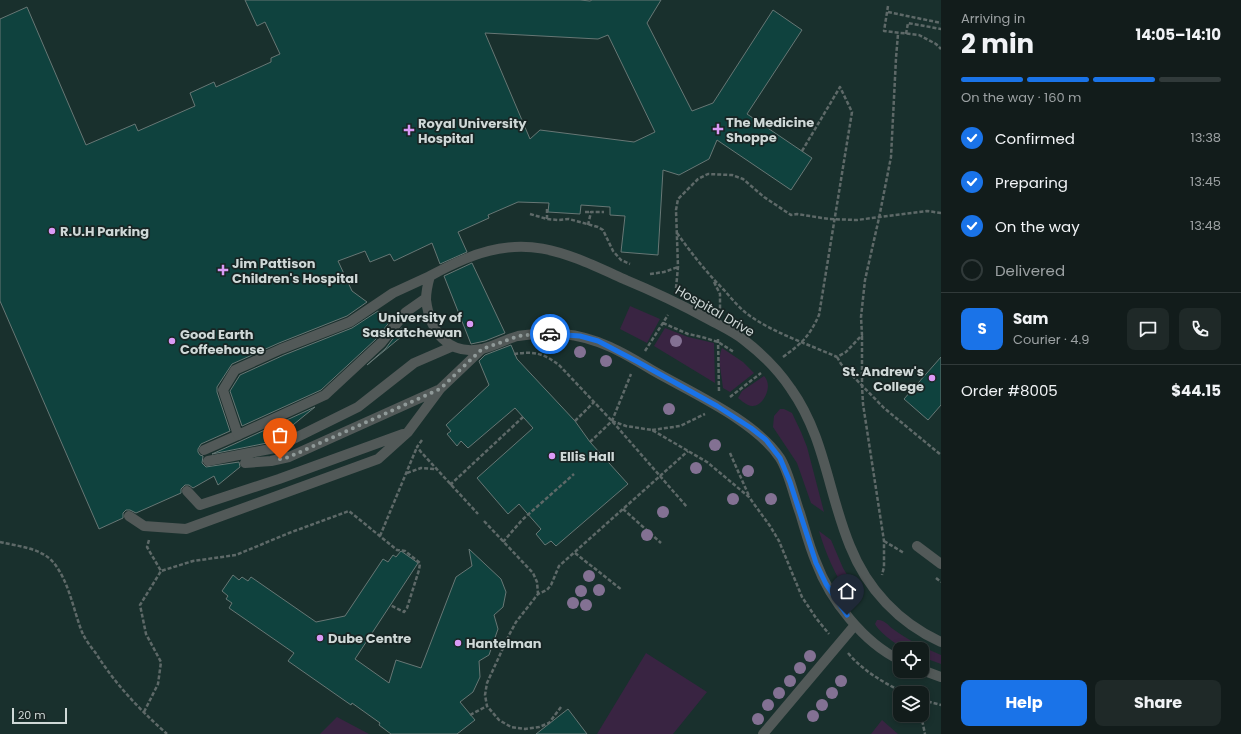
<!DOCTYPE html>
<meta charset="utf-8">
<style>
:root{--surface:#121c1b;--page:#1f2928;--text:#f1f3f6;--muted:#9ca1a3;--line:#313a3a;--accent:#1a73e8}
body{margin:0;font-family:Poppins,sans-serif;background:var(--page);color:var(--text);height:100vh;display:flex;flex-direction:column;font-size:15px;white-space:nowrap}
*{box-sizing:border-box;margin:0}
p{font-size:13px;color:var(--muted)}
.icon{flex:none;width:22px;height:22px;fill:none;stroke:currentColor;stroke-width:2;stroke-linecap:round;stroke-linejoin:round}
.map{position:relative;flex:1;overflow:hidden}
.side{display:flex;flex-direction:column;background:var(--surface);width:300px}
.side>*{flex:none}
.tools{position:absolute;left:893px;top:642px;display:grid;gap:8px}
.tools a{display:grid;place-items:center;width:36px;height:36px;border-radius:8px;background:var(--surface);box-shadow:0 2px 6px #0003,0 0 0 1px var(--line);font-size:20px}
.scale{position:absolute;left:12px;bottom:10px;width:55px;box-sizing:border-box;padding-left:4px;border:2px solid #cfd8d7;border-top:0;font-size:11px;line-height:14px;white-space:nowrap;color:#cfd8d7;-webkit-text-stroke:3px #182524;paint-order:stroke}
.pin{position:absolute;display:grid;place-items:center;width:34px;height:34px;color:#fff;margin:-41px -17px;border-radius:50% 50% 50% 0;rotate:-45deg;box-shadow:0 0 4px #0007}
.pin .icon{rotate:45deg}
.courier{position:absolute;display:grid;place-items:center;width:40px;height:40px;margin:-20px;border:3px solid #1a73e8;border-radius:50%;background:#fff;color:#222;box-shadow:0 1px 5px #0007}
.overview em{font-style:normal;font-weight:700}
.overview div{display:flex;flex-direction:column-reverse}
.overview{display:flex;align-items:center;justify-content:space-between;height:68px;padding:0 20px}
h1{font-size:26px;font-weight:700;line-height:30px}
.bar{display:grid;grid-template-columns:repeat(4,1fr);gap:6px 4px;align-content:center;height:48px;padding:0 20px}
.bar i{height:5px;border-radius:3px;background:var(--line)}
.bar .selected{background:var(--accent)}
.bar p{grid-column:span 4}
.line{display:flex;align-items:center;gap:10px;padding:0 20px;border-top:1px solid var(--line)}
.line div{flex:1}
.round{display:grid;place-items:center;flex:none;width:42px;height:42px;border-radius:8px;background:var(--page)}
ol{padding:0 20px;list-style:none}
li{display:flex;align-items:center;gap:12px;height:44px}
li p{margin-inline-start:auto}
li .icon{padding:4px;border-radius:50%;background:var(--accent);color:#fff;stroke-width:4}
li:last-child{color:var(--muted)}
li i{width:22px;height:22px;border:2px solid var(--line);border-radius:50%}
.action{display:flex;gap:8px;margin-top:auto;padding:8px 20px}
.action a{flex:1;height:46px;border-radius:8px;background:var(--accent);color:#fff;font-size:16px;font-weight:700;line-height:46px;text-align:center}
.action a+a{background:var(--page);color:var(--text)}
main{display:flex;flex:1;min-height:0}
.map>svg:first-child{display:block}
.built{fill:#19302d;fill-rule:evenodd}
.green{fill:#392442}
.building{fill:#0f423e;stroke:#677775;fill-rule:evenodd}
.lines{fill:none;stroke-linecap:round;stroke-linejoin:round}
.path{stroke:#5e6968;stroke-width:2.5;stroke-dasharray:4 2;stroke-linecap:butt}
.lane{stroke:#525958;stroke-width:10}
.street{stroke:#525958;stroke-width:10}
.tree{fill:#837193}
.done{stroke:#8f9998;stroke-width:4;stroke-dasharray:0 7.2}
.route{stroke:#1a73e8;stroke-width:5}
.poi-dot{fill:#da9af6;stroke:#182524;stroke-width:1.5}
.labels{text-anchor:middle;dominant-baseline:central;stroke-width:3.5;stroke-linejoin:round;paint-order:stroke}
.poi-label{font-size:13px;font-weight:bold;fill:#cfd8d7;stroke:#182524;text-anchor:start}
.street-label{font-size:13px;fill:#cfd8d7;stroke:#182524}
</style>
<main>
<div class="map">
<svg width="941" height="734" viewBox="0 0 941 734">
<rect width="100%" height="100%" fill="#182524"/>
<path class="built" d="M0,0H941V734H0ZM900,649H922V671H900ZM900,693H922V715H900Z"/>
<path class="green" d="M630,306L660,319L647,343L620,329Z
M665,328L688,337L714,343L715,383L654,346Z
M722,348L743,362L754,373L730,392L723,388C722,376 717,359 722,348Z
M764,376C774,386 763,407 752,406C747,406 741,400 738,398L742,391Z
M780,409H784L792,413L801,432L807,447L824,512L811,503L797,463L773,427L774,416Z
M819,531L831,540L843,568L855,588L856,592L855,594L851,596L848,594C835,575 826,554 819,531Z
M877,620C884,619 888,625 893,629C908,640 924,648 941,655V664L922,657V649C917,649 910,650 906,648C897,646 879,632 875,624Z
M646,653L707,692L673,734H597Z
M337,717L369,734H320Z
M882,720L898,734H871Z"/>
<path class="building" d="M245,0H580L590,1L592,0H661L647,23L692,111L713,103L773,10L802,30L747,114L812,158L791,190L717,140L709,159L679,175L663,170L658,255L621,252L625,216L610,215V207L581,205L580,214L548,212L549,203L518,202L488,215L489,218L458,232L467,252L440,264L432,243L394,261L390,254L370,262L365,251L338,261L352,291L367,302L347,316L279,343L232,364L217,387V392L230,431L201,444L198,449V452L200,455L203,456L202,463L206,467L239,462L240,467L218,485L214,476L193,488L189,485H185L181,489V493L136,513L130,510H126L123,513V518L99,529L0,301V19L27,7L86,145L135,124L138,131L195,106L190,93L214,82L216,87L271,62V58L280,54L265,22L257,26ZM485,33L598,39L608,35L655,132L634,142L540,130L530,139Z
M472,263L505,333L485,341L471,344L444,276Z
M378,311L391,320L376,339L321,390L242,426L230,391L240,375L284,355L352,328Z
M401,328L407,332L367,365L386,348Z
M511,345L517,359L575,421L590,442L628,484L556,546L551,541L545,545L536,534L541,529L519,504L508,514L477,478L533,428L515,408L468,448L461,441L457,446L447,434L451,431L446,425L489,385L479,361L485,355Z
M941,357V405L928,420L904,399Z
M315,407L272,442L212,454L241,441Z
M469,549L501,579L506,592L503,607L494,615L498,629L489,655L479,661L480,677L473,692L460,702L475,720L457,734H391L379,725L380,723L352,703L351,705L288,661L294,653L229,608L232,603L226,599L228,596L222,591L233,575L239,580L242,577L248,581L251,577L316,622L345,616L383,559L388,562L393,555L396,557L401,551L418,563L355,659L389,683L396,660L421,668L456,577L472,566Z
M568,709L587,734H536Z"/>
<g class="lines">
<path class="path" d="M888,6L884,31L919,35L936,44L941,49
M888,12L941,23
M906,34L908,23L941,29V28
M547,209V219
M585,212H591
M530,214L547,219L558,220L569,219L598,227L603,230L613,251L621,260L630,264
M588,225L591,212H604
M677,233C692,254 706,272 724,290C732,299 740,309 750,316C776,334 808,344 837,357L846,352L862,335L861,317L865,280L879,218L891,157L896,58L898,34
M650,274L664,272L678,267
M714,282L720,294V310
M676,288L678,267L676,210L678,199L698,179L708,174L732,175L743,179L764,197L791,215L797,214L829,219L857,220L927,211L941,213
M663,323L688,334L702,337L718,342L734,352
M862,336V386L863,404L884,541V567L882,575
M718,339L719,392
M645,351L668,315
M514,354C534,351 544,353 560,366L612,421L687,507
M783,357C802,343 809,337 819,315L852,112L840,87L802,151
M837,357L841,364L884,408L941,455
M730,397L761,373
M575,421L594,402
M612,421L626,426L652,430L707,462L749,497L770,526L779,541L802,597L816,618L829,634
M652,430L680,426L705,414
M422,440L417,447L421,452L478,514
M590,442L612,421L631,374
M730,453L749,496
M407,473L421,468L435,469
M450,485L523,417
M623,509L661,543
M484,521L533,573L537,582L538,594
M380,536L417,447
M149,540L147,547L161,571L193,561L236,555L289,533L349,511L397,550L405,551L420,563L419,570L407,608L404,612L390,605
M884,541L904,553
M0,542C17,546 41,548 53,562C69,581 73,609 82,632C85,639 90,646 95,652C116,685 138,708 167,734
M503,542L522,520L574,474
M575,553L622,590
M936,578L941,582
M848,653C863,671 883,682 904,693
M922,700L941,705
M561,707L549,723L539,727L525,729L511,727L499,720L487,706L485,695L487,683L509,635L516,622L538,594L547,590L551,585L559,566L688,451
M144,712L158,684L161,662L146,634L140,605L161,571
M470,715L487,706
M921,715L925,734"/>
<path class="lane" d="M204,450L238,435
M208,461L275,448L358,407L414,363L451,347
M245,463L271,461L289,457L438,390
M187,491L200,505L279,479L403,434
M129,516L144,526L186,529L378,459L408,432L440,389L482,349
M917,546L941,564"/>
<path class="street" d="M426,298L406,312L381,343L325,395L238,435L223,390L235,370L281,349L350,322L393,293L430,276
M900,660C864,643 830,600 816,562C809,546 805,529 800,513C794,497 789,472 780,458C756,421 690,392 652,370C624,353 597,337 563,334C549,334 532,333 518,336C506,339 495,346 482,349C448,356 430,331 426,300C426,292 428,283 430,276C441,270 453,264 465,259C528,232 568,254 626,280C655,292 682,305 710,320C721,326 734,332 744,340C761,353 779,371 791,389C825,437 828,493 850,546C867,589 899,623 941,642
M922,670L941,677
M763,734L855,625"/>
</g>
<g class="tree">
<circle cx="676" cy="341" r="6"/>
<circle cx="580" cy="352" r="6"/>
<circle cx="606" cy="361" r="6"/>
<circle cx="669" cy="409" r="6"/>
<circle cx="715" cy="445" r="6"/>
<circle cx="696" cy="468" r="6"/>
<circle cx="748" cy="471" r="6"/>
<circle cx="733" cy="499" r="6"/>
<circle cx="771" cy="499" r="6"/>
<circle cx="663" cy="512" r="6"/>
<circle cx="647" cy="535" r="6"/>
<circle cx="589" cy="576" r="6"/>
<circle cx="599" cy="590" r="6"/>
<circle cx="581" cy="591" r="6"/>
<circle cx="573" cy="603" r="6"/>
<circle cx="586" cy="605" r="6"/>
<circle cx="810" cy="656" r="6"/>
<circle cx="800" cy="668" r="6"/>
<circle cx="790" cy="681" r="6"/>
<circle cx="841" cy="681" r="6"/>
<circle cx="779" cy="693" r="6"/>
<circle cx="832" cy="693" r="6"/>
<circle cx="768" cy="705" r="6"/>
<circle cx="822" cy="705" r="6"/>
<circle cx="813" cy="716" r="6"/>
<circle cx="758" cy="719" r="6"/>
</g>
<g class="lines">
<path class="done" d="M280,459L289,457L440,389L482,349L519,336L538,334H550"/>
<path class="route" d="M550,334L580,336L598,341L638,362L717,406L751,428L766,440L780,458L790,482L816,563L826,584L847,615"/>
</g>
<g class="poi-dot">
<path d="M716 123h4v4h4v4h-4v4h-4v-4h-4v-4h4z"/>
<path d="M407 124h4v4h4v4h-4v4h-4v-4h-4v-4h4z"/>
<circle cx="52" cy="231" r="4"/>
<path d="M221 264h4v4h4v4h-4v4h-4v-4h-4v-4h4z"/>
<circle cx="470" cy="324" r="4"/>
<circle cx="172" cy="341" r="4"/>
<circle cx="932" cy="378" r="4"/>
<circle cx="552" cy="456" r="4"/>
<circle cx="320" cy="638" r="4"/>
<circle cx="458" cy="643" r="4"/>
</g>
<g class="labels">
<g class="poi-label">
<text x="726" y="122">The Medicine<tspan x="726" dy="15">Shoppe</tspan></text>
<text x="418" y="123">Royal University<tspan x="418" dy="15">Hospital</tspan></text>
<text x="60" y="231">R.U.H Parking</text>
<text x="232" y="263">Jim Pattison<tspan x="232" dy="15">Children's Hospital</tspan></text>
<text x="462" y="317" text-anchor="end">University of<tspan x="462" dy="15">Saskatchewan</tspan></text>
<text x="180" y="334">Good Earth<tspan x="180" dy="15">Coffeehouse</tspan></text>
<text x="924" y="371" text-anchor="end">St. Andrew's<tspan x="924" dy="15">College</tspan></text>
<text x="560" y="456">Ellis Hall</text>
<text x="328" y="638">Dube Centre</text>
<text x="466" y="643">Hantelman</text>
</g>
<g class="street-label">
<text transform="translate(715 311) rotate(30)">Hospital Drive</text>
</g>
</g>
</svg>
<div class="tools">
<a><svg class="icon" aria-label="locate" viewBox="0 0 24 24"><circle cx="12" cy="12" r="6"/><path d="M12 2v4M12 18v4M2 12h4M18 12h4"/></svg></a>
<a><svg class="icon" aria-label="layers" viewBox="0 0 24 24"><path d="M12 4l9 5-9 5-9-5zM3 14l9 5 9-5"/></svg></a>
</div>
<div class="scale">20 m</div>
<div class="pin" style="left:280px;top:459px;background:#ea580c"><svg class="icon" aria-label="bag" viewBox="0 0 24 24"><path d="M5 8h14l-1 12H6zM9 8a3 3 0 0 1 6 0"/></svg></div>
<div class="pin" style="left:847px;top:615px;background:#1f2937"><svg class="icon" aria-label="home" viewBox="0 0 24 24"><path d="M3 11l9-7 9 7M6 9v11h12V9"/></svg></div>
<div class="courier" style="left:550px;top:334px"><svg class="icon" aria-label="car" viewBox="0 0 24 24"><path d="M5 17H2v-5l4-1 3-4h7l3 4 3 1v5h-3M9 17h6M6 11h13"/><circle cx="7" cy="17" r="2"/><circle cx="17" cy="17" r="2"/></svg></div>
</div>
<section class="side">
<div class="overview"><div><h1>2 min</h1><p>Arriving in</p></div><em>14:05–14:10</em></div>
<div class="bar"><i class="selected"></i><i class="selected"></i><i class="selected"></i><i></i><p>On the way · 160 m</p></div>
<ol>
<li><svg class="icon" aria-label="check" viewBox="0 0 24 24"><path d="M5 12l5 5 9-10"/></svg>Confirmed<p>13:38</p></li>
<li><svg class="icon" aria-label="check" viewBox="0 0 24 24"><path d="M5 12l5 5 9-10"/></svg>Preparing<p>13:45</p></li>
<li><svg class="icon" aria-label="check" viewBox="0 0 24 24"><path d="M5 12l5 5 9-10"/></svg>On the way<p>13:48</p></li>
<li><i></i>Delivered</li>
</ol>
<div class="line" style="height:72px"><b class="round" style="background:var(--accent);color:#fff">S</b><div><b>Sam</b><p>Courier · 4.9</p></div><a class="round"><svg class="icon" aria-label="chat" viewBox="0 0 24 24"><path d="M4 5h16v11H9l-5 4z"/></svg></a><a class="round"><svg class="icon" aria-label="phone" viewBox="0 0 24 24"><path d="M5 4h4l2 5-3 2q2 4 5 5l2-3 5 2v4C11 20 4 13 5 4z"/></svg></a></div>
<div class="line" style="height:52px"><div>Order #8005</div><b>$44.15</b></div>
<div class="action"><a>Help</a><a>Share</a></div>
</section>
</main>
